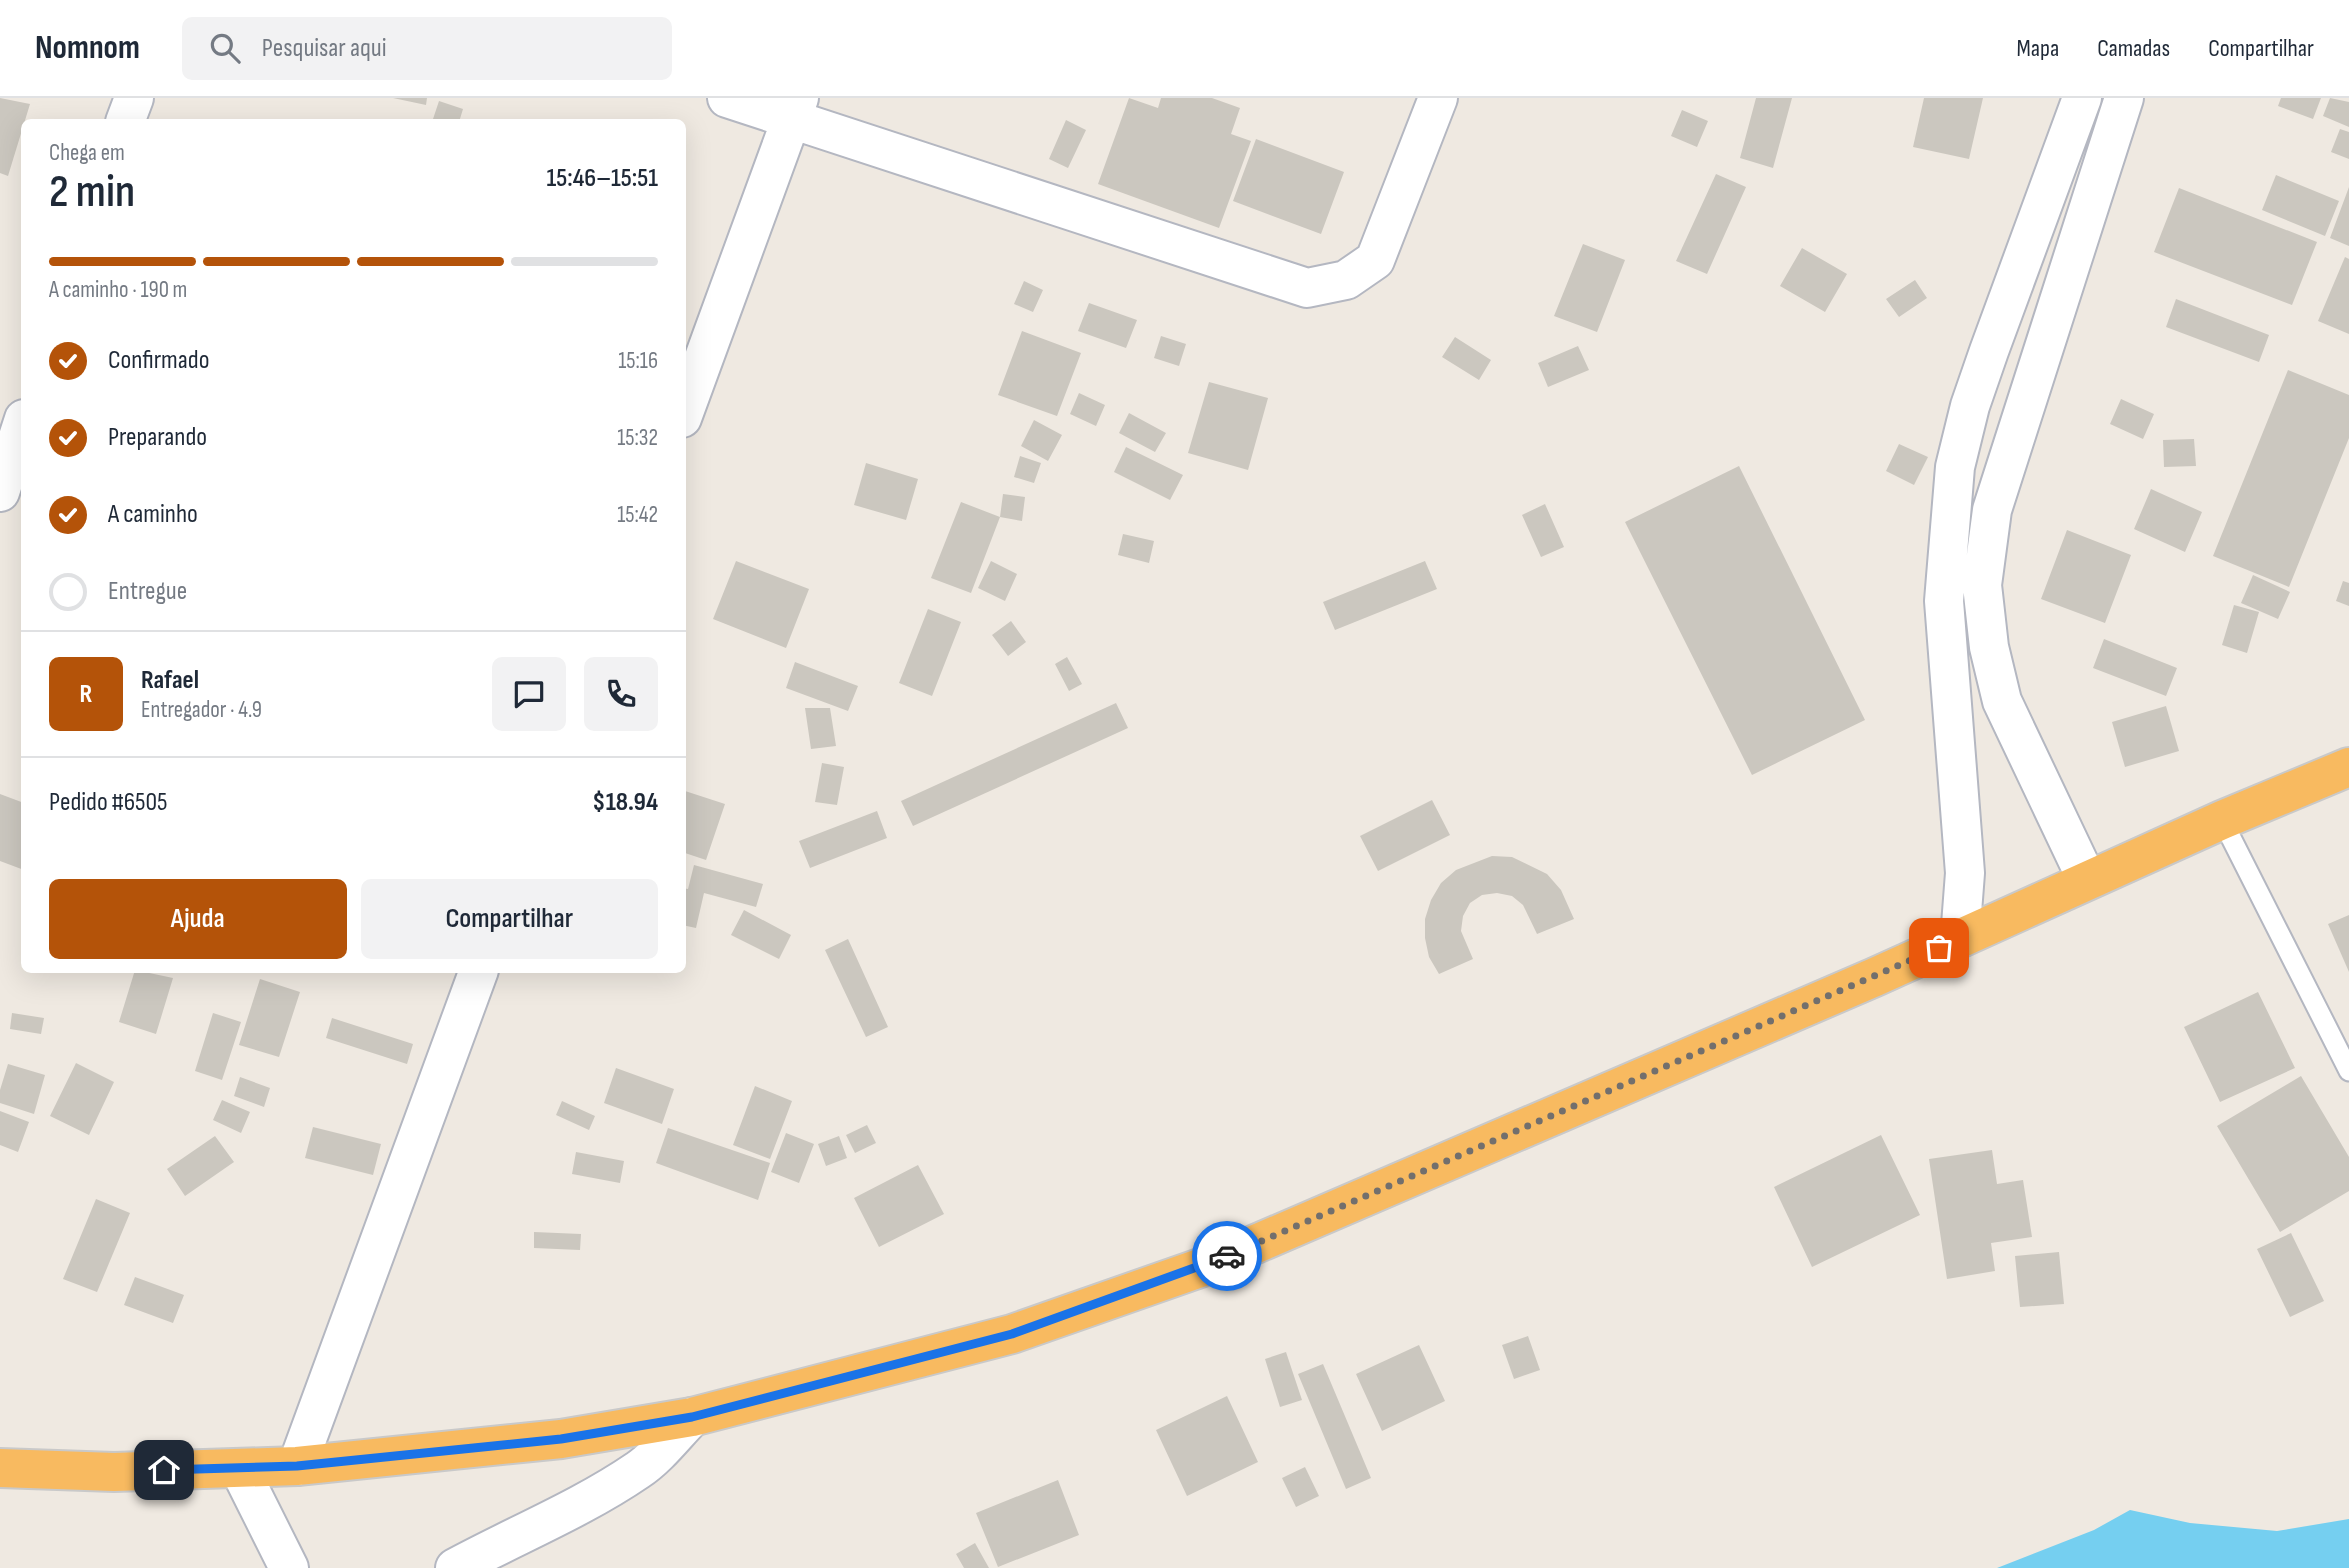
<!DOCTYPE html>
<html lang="pt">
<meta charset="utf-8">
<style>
:root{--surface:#fff;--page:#f2f2f3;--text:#1f2937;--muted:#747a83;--line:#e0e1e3;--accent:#b45309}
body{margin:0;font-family:"Sofia Sans Condensed",sans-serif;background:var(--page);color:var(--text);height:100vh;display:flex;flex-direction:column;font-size:26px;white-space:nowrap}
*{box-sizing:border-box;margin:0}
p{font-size:23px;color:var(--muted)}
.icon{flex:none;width:38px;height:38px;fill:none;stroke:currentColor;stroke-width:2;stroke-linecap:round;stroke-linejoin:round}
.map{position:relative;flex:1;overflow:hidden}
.drawer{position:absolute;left:21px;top:21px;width:665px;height:854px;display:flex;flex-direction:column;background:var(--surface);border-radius:10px;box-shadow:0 7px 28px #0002}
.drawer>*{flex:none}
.pin{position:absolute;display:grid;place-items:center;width:60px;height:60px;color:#fff;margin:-30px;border-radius:14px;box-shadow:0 4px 10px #0006}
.courier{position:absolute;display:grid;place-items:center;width:70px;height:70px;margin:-35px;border:5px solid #1a73e8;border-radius:50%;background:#fff;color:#222;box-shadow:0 2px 9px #0007}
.overview em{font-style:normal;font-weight:600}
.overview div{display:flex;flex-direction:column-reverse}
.overview{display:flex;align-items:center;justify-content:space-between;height:119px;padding:0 28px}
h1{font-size:46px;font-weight:600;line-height:52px}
.bar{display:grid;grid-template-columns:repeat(4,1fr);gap:10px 7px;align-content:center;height:84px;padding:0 28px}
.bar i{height:9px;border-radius:5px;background:var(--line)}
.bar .current{background:var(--accent)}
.bar p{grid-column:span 4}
.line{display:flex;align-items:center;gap:18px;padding:0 28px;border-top:2px solid var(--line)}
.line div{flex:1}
.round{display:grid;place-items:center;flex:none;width:74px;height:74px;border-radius:10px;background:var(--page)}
ol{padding:0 28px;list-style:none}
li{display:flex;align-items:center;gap:21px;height:77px}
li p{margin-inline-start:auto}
li .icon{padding:7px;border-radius:50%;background:var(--accent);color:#fff;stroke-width:4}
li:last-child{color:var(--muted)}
li i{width:38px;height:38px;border:4px solid var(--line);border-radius:50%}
.button{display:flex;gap:14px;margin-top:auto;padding:14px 28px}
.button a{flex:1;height:80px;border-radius:10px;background:var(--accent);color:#fff;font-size:28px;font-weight:600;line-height:80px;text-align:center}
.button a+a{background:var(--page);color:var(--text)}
header{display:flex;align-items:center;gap:42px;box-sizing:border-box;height:98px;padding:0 35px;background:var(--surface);border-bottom:2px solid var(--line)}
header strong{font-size:33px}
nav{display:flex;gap:38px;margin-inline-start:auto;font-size:24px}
.search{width:490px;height:63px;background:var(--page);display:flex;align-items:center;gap:18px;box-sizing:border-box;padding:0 24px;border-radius:10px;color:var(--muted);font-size:26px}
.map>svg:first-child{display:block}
.water{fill:#75cff0}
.building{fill:#cbc7bf}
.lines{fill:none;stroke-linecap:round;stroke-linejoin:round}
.service-casing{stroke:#b4b7c1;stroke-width:23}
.minor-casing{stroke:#b4b7c1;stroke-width:42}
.tertiary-casing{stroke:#b4b7c1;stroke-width:42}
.trunk-casing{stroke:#c9c9c9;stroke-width:42}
.service{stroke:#fff;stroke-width:19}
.minor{stroke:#fff;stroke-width:38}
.tertiary{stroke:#fff;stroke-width:38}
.trunk{stroke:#f8ba60;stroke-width:38}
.done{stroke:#726f6d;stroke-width:7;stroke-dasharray:0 12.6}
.route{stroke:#1a73e8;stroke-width:9}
</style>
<header>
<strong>Nomnom</strong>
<div class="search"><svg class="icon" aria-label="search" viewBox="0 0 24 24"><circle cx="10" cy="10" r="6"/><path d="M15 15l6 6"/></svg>Pesquisar aqui</div>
<nav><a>Mapa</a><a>Camadas</a><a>Compartilhar</a></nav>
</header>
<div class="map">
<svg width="2349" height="1470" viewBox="0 0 2349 1470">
<rect width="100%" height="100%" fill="#efe9e1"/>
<path class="water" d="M2130,1412L2190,1425L2277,1433L2349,1421V1470H1997L2094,1432Z"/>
<path class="building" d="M0,0L30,6L8,78L0,75Z
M393,0H427L426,7Z
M1129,0L1158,10L1161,0H1212L1240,10L1231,36L1251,43L1219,130L1098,86Z
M1756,0H1792L1773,70L1740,60Z
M1924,0H1983L1969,61L1913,49Z
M2281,0H2321L2313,21L2278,8Z
M2330,0L2349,4V29L2323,18Z
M439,3L463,11L459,24H432Z
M1682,12L1708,23L1697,49L1671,38Z
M1066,22L1086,32L1068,70L1049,61Z
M2340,31L2349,34V61L2331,54Z
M1256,41L1344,74L1321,136L1233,103Z
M1716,76L1746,89L1707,176L1676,163Z
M2276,77L2339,103L2325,138L2262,112Z
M2349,89V148L2330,140Z
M2179,90L2317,144L2292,207L2154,154Z
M1583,146L1625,162L1597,234L1554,218Z
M1802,150L1847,176L1825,214L1780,188Z
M2345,159L2349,161V236L2318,223Z
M1915,182L1927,200L1899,219L1886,201Z
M1024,183L1043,192L1033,214L1014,206Z
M2176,201L2269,237L2259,264L2166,229Z
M1089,205L1137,222L1126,250L1078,233Z
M1022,233L1081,255L1057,318L998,297Z
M1161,238L1186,246L1179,268L1154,260Z
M1455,239L1491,262L1479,282L1442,259Z
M1578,248L1589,272L1548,289L1538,265Z
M2288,272L2349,297V340L2289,489L2213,458Z
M1209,284L1268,300L1248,372L1188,355Z
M1079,295L1105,307L1096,328L1070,316Z
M2121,301L2154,316L2143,341L2110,326Z
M1129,315L1166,335L1155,354L1119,335Z
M1034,322L1062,337L1048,363L1021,348Z
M2194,341L2196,368L2164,369L2163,342Z
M1899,346L1928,359L1914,387L1886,373Z
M1126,349L1183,377L1170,402L1114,374Z
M1020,358L1041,365L1034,385L1014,379Z
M866,365L918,381L906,422L854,407Z
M1739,368L1865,622L1752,677L1625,424Z
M2151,391L2202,414L2185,454L2134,431Z
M1003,396L1025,399L1022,423L1000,419L971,495L931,480L961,404L1000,419Z
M1545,406L1564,449L1541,459L1522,417Z
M2067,432L2131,457L2105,525L2041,501Z
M1123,436L1154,443L1149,465L1118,457Z
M736,463L809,491L786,550L713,521Z
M991,463L1017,476L1005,503L978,490Z
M1425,463L1437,491L1335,532L1323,504Z
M2253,477L2290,494L2278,521L2241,505Z
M2343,483L2349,485V508L2336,503Z
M2234,507L2259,514L2247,555L2222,547Z
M928,511L961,524L932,598L899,585Z
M1011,523L1026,544L1008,558L992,537Z
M2104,541L2177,570L2166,598L2093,570Z
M1067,559L1082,586L1069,593L1055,566Z
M795,564L858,588L848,613L786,590Z
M1116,605L1128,630L913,728L901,703Z
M2166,608L2179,653L2125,669L2112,624Z
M805,610H830L836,648L811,651Z
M822,665L844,669L837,707L815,704Z
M682,692L725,706L706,762L682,754Z
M0,696L24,705V772L0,763Z
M1432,702L1450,737L1378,773L1360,738Z
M877,713L887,740L810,770L799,743Z
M1492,758L1512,759L1547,776L1561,792L1574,821L1537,836L1523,807L1512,798L1497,795L1482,797L1470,805L1463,818L1461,833L1473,861L1439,876L1429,859L1425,840V821L1431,802L1441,785L1456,772Z
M694,767L763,786L756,809L704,795L696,830L682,827V790L688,791Z
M744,812L791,837L779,861L731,837Z
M2349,817V874L2328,826Z
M848,841L888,929L866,939L825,852Z
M135,872L173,880L156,936L119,924Z
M260,881L300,894L279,959L239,947Z
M2258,894L2295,970L2220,1004L2184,929Z
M12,915L44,920L41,936L10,931Z
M213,915L241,924L222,982L195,973Z
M332,920L413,946L407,966L326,940Z
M76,965L114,984L89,1037L50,1018Z
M8,966L45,977L34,1016L0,1005V992Z
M616,970L674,991L662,1026L604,1005Z
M2301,978L2349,1059V1093L2280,1134L2217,1028Z
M240,979L270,990L264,1009L234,998Z
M755,988L792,1003L770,1061L733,1047Z
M222,1002L250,1014L241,1035L213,1022Z
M562,1003L595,1018L589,1032L556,1017Z
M0,1013L29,1024L18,1054L0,1047Z
M867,1027L876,1045L855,1055L846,1037Z
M313,1029L381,1046L373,1077L305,1060Z
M668,1030L770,1065L758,1102L656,1065Z
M786,1035L814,1046L799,1085L771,1074Z
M1881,1037L1920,1117L1812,1169L1774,1089Z
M215,1038L234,1064L185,1098L167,1071Z
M839,1038L847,1060L826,1068L818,1046Z
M1992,1052L1997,1086L2023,1082L2032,1139L1991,1145L1995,1173L1947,1181L1929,1061Z
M576,1054L624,1063L620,1085L572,1076Z
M918,1067L944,1116L879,1149L854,1100Z
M96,1101L130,1115L97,1194L63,1181Z
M534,1134L581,1136L580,1152L534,1150Z
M2291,1135L2324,1203L2290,1219L2257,1151Z
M2059,1154L2064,1206L2020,1209L2015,1158Z
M135,1179L184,1197L173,1225L124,1207Z
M1528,1238L1540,1272L1514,1281L1502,1247Z
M1419,1247L1445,1303L1382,1333L1356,1276Z
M1286,1254L1302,1302L1280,1309L1265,1261Z
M1323,1266L1371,1380L1346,1391L1298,1276Z
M1227,1298L1258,1364L1187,1398L1156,1332Z
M1305,1369L1319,1398L1296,1409L1282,1380Z
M1058,1382L1079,1437L998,1469L976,1415Z
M975,1445L989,1470H964L956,1456Z"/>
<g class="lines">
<defs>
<path id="service" d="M2222,722L2349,973"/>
<path id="minor" d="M727,0L1307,190L1346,182L1375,162L1438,0
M125,24L134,0
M682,320L799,0
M0,394L24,321
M297,1368L479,872
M239,1370L289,1470
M455,1470C516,1437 581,1411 638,1372C658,1359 675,1336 692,1319"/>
<path id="tertiary" d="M2087,782L2002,603L1989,549L1982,487L1992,412L2124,0
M1960,840L1965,775L1944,503L1955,369L1970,308L1989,253L2082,0"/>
<path id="trunk" d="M0,1370L114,1374L297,1368L561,1341L692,1319L1012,1236L1200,1170L1875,879L2222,722L2349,669"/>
</defs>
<use href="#service" class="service-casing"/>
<use href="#minor" class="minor-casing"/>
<use href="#tertiary" class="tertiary-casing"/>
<use href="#trunk" class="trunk-casing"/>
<use href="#service" class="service"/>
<use href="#minor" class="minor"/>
<use href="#tertiary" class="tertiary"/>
<use href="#trunk" class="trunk"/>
</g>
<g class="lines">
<path class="done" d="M1227,1158L1939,850"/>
<path class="route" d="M164,1372L297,1368L561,1341L692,1319L1012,1236L1227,1158"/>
</g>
</svg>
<div class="pin" style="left:1939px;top:850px;background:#ea580c"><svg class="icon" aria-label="bag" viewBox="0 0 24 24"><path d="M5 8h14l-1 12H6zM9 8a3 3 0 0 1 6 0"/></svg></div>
<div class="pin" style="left:164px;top:1372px;background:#1f2937"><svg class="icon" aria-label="home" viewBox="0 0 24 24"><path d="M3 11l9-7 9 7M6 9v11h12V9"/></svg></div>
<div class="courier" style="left:1227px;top:1158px"><svg class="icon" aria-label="car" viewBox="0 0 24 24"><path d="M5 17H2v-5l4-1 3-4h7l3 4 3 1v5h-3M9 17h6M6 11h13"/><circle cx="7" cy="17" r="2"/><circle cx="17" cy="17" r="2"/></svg></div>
<section class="drawer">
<div class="overview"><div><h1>2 min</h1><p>Chega em</p></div><em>15:46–15:51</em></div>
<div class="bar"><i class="current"></i><i class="current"></i><i class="current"></i><i></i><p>A caminho · 190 m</p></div>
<ol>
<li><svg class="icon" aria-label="check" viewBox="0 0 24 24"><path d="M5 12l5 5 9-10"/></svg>Confirmado<p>15:16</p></li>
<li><svg class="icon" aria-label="check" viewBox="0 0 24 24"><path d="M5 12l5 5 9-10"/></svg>Preparando<p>15:32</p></li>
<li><svg class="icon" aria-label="check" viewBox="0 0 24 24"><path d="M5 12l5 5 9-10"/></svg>A caminho<p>15:42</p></li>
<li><i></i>Entregue</li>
</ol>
<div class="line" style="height:126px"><b class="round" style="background:var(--accent);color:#fff">R</b><div><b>Rafael</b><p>Entregador · 4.9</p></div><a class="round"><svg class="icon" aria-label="chat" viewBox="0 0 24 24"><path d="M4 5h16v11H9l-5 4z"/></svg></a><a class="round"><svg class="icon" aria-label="phone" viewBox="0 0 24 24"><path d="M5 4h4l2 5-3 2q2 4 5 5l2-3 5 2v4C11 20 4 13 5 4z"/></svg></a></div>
<div class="line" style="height:91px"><div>Pedido #6505</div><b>$18.94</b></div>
<div class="button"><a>Ajuda</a><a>Compartilhar</a></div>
</section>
</div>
